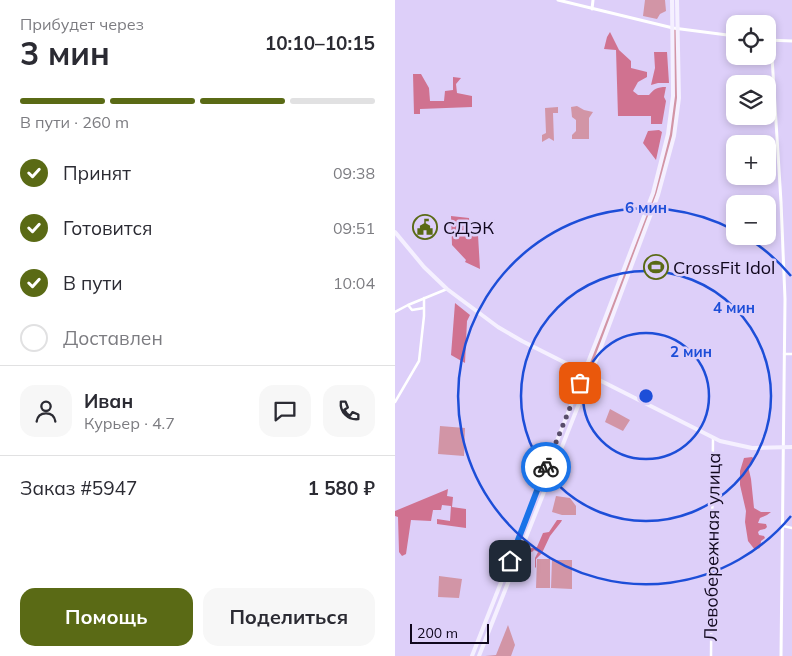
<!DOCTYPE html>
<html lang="ru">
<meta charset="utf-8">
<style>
:root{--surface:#fff;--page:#f7f7f7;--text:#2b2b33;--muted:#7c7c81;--line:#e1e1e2;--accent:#5a6a15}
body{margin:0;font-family:Mulish,sans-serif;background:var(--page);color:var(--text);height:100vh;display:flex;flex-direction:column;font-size:19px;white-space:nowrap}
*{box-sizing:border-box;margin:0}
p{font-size:16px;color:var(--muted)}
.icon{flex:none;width:28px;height:28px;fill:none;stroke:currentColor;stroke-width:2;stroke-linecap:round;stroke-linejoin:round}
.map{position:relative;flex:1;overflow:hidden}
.panel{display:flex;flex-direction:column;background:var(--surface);width:395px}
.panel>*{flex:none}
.fabs{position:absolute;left:331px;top:15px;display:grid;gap:10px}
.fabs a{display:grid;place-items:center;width:50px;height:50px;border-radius:10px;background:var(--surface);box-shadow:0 2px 8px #0003;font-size:25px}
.scale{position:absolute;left:15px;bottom:12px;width:79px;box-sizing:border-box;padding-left:5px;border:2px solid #10071d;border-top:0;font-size:14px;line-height:18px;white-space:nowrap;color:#10071d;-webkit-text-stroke:4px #ddcff9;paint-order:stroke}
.pin{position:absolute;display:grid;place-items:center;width:42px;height:42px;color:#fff;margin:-21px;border-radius:10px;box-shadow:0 2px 8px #0006}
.courier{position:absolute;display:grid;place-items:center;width:50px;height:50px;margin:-25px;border:4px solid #1a73e8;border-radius:50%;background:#fff;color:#222;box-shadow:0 1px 6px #0007}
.head em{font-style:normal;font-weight:700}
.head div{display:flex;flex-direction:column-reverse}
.head{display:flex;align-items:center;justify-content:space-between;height:85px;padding:0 20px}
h1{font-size:32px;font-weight:700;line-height:38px}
.bar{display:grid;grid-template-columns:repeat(4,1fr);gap:8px 5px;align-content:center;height:60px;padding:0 20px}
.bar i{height:6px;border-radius:4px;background:var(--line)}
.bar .current{background:var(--accent)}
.bar p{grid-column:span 4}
.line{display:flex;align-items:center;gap:12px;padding:0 20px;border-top:1px solid var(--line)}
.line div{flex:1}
.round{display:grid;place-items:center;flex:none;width:52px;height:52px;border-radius:15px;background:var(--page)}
ol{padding:0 20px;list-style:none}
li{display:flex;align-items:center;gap:15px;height:55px}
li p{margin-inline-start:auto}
li .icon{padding:5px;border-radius:50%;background:var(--accent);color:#fff;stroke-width:4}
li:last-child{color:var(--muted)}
li i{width:28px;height:28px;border:2px solid var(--line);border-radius:50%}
.cta{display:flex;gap:10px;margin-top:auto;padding:10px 20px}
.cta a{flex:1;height:58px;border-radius:15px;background:var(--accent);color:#fff;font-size:20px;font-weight:700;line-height:58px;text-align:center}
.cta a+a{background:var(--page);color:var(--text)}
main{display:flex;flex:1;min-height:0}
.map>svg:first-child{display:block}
.green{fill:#d295a6}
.forest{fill:#d07290}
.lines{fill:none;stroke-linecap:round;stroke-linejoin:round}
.minor{stroke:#fff;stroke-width:2.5}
.tertiary{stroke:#fff;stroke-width:3}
.secondary{stroke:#f5f0ff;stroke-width:4}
.done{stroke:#584d6a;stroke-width:5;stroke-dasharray:0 9}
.route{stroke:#1a73e8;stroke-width:6}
.ring{fill:none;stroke:#1d4ed8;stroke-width:2.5}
.labels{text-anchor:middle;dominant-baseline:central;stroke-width:5;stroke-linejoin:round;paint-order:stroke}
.poi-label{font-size:18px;fill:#10071d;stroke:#ddcff9;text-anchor:start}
.street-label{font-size:18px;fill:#10071d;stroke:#ddcff9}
.centre{fill:#1d4ed8;stroke:#ddcff9;stroke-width:2.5}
.ring-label{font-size:15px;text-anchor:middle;font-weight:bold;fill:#1d4ed8;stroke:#ddcff9;stroke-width:5;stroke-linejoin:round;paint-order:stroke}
</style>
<main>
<section class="panel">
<div class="head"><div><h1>3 мин</h1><p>Прибудет через</p></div><em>10:10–10:15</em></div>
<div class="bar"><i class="current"></i><i class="current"></i><i class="current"></i><i></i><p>В пути · 260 m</p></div>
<ol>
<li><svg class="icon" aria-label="check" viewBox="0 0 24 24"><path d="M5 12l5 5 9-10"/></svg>Принят<p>09:38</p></li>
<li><svg class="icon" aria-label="check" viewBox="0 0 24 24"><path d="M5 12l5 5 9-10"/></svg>Готовится<p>09:51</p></li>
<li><svg class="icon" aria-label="check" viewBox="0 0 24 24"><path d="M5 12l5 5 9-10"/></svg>В пути<p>10:04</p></li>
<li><i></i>Доставлен</li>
</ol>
<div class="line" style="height:90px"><a class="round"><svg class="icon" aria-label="person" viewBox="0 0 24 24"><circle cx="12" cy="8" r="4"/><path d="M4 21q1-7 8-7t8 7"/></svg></a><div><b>Иван</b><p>Курьер · 4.7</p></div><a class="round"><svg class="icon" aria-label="chat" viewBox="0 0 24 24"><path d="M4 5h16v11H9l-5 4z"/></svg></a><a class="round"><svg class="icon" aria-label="phone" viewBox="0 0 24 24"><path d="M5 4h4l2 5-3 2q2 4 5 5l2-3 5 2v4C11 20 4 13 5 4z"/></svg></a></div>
<div class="line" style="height:65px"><div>Заказ #5947</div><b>1 580 ₽</b></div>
<div class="cta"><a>Помощь</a><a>Поделиться</a></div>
</section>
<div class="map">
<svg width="397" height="656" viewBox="0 0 397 656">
<rect width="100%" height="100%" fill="#ddcff9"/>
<path class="green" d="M250,0H270L271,11L265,14L262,19L248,16Z
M278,28L284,29L282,117L270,171L195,376L189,373L258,193L276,116Z
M182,106L189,110L198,112L194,118V139H177V135L181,131V120L177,117L176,107Z
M163,107V113H158L159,141L154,138L147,142V135L151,133L150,108Z
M215,409L235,420L228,431L210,422Z
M45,426L70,428L69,456L43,454Z
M161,496L175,498L181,506V515H167L157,512Z
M142,559H155V588H141Z
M157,560H177V589L156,588Z
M44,576L67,579L64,598L43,597Z
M113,625L120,645L116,656H90L101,655Z"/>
<path class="forest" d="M215,32L224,50L236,61V68L252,72V77L243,82L238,91L243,95H254C259,89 262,87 271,87L269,97L271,101L267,124H256V116H223L221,50L209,49L212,37Z
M259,52H272L274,83H263L256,85L260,68Z
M18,74H26L34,88L35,101H49L50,91L58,90V77L66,78L61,84L62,93L77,96V107L25,109V114H19Z
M264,130L267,132L261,160L248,143L253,131Z
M56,216L74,218L75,234L83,235L85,269L70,262L71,260L57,245Z
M60,303L75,315L72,321L70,363L56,355Z
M357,457L359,459L353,466L356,479L359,508L366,512H376L372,515L365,518L363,523L371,524L372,527L370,529L365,530L363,532L364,535L369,536L370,538L366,541L365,548L360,550L353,541L350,522L351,511L345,485V471L349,458Z
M53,489L52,496L58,497L57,507L71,509V528L42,524V519L55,521L56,506L47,505L46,510H38L36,521L16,520L11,554L7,556L4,552L3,517L0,516V511Z
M162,520H167L166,522L155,536L147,553L141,559V567L140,568V558L143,552L139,550L137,552L132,551V549L142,547L148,533L154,532Z"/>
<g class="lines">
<path class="minor" d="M13,305L17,310L29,308
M0,312L13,305L52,289
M389,354H397
M0,402L24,361L29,316V298
M388,526L397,528
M316,656L318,438"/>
<path class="tertiary" d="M163,0L278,28L340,36
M197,9L198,0
M372,40L397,41
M376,41L386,202L390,299L386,656"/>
<path class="secondary" d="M0,232L29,267L52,289L103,327L127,341L325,441L357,448L397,447
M77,656L203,337L258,193L273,134L278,96L277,0
M84,656L195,376L263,195L279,136L284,98L282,0"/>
</g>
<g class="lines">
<path class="done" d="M151,467L185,383"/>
<path class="route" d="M115,561L151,467"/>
</g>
<g class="ring">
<circle cx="251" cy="396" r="63"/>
<circle cx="251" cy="396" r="125"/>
<path d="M396 516A188 188 0 1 1 339 230M351 237A188 188 0 0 1 396 276"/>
</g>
<defs>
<symbol id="civic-ring" viewBox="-11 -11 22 22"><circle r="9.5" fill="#ddcff9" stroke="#5a6a15" stroke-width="1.5"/><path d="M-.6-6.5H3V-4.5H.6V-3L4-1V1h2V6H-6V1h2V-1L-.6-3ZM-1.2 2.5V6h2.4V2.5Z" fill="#5a6a15"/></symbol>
<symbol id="stadium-ring" viewBox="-11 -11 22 22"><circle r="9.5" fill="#ddcff9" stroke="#5a6a15" stroke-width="1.5"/><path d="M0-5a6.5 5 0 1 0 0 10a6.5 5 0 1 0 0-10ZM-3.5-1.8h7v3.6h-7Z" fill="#5a6a15"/></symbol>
</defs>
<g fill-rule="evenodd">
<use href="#civic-ring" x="16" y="213" width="28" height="28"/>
<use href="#stadium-ring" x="247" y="253" width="28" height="28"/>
</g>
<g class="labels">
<g class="poi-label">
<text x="48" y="227">СДЭК</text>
<text x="278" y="267">CrossFit Idol</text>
</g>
<g class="street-label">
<text transform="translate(317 547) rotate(-89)">Левобережная улица</text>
</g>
</g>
<circle cx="251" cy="396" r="8" class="centre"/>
<g class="ring-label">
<text x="251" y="213">6 мин</text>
<text x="339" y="313">4 мин</text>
<text x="296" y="357">2 мин</text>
</g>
</svg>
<div class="fabs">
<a><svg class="icon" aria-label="locate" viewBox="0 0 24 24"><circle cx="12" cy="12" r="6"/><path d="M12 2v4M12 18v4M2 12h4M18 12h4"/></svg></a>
<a><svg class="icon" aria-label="layers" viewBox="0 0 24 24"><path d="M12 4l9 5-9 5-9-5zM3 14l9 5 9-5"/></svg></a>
<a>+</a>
<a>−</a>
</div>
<div class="scale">200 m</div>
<div class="pin" style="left:185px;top:383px;background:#ea580c"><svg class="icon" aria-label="bag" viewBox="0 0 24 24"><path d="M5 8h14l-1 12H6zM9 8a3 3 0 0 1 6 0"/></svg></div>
<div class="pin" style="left:115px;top:561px;background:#1f2937"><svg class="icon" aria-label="home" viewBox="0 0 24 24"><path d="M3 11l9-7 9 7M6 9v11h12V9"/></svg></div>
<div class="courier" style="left:151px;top:467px"><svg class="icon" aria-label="bike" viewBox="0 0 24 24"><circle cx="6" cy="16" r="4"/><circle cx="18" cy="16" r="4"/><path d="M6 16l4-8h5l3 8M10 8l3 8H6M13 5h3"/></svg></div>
</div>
</main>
